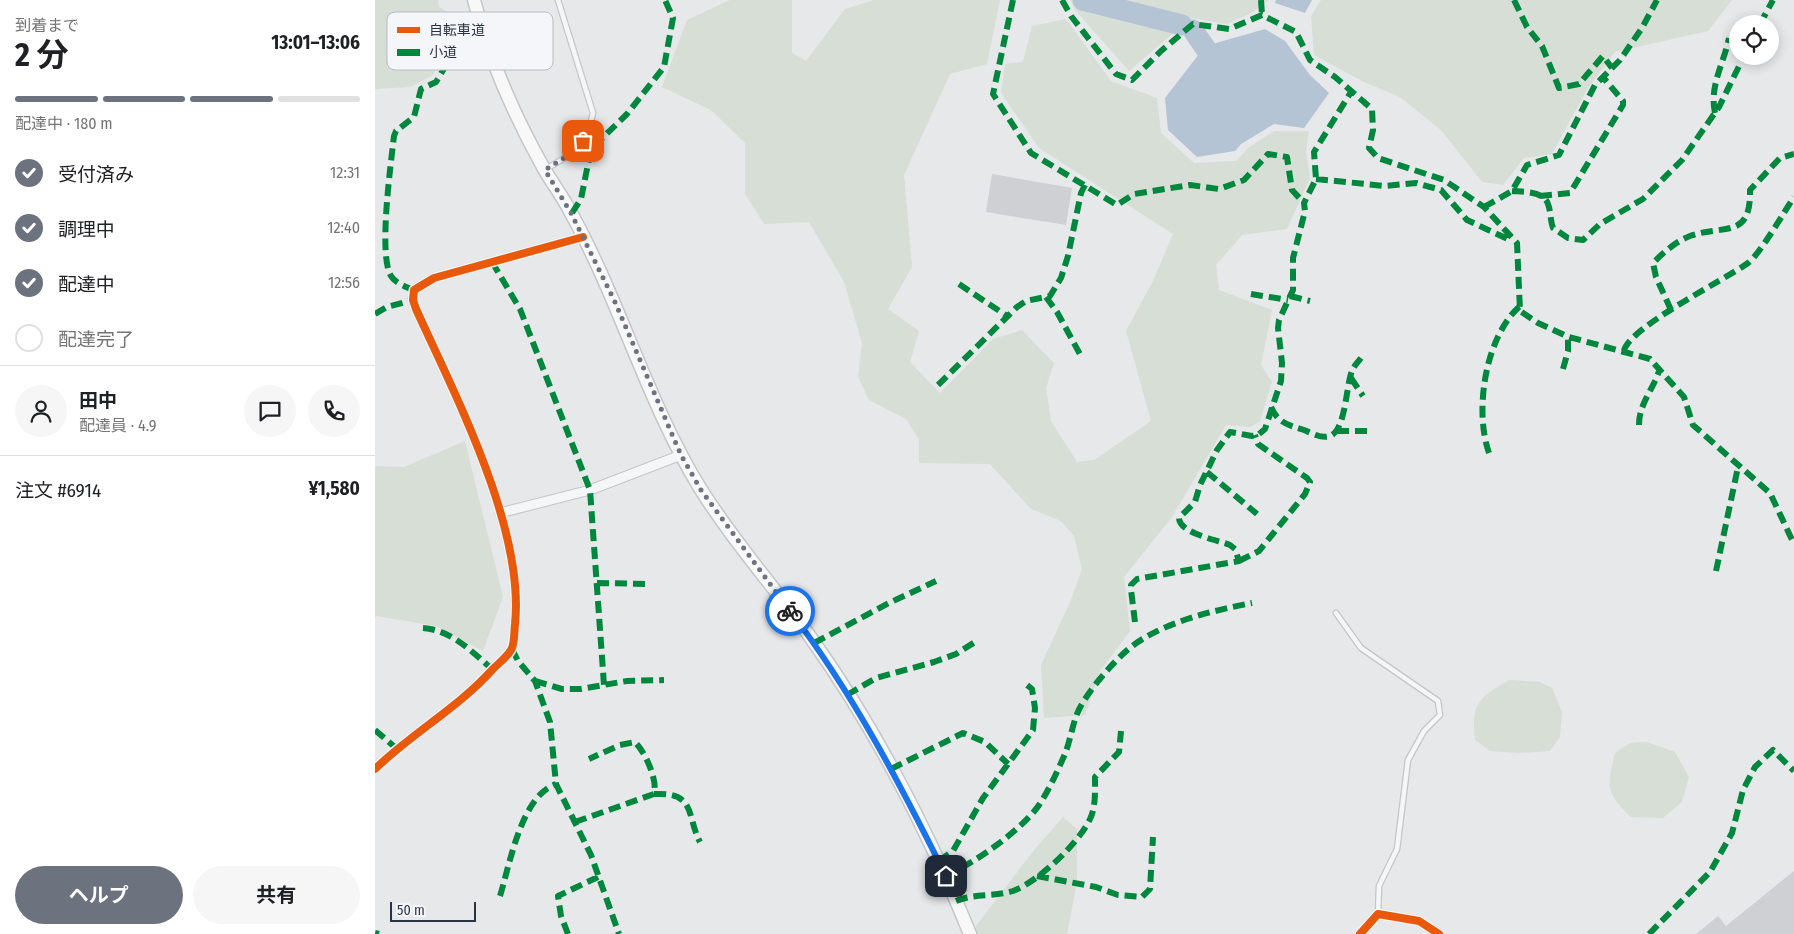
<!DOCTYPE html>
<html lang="ja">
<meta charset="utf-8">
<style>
:root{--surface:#fff;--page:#f6f6f6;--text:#202124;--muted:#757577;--line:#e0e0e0;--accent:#6c737f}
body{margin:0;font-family:"Fira Sans Condensed","Noto Sans JP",sans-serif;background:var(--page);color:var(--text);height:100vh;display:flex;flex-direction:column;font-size:19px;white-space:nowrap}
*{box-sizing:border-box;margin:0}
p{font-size:16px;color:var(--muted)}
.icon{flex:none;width:28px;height:28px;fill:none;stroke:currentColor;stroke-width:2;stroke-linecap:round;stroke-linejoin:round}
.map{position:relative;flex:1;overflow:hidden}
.panel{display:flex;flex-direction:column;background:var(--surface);width:375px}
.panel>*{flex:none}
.tools{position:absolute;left:1354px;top:15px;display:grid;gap:10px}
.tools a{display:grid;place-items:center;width:50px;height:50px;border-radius:50%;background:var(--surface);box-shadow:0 2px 12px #0003;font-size:25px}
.scale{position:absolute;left:15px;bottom:12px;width:86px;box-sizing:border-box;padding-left:5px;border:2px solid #2b3445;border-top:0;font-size:14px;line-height:18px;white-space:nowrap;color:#2b3445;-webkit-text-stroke:4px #f4f6f9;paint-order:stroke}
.pin{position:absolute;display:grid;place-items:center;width:42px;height:42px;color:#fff;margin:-21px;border-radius:10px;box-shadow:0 2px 8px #0006}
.courier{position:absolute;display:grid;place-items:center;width:50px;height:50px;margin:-25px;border:4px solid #1a73e8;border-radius:50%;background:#fff;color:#222;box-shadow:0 1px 6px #0007}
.headline em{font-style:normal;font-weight:700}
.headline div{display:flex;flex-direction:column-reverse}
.headline{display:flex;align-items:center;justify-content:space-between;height:85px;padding:0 15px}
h1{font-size:32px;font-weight:700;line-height:38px}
.bar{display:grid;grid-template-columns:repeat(4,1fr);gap:8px 5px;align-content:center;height:60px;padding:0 15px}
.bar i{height:6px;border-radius:4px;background:var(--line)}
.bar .selected{background:var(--accent)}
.bar p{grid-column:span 4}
.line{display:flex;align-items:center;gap:12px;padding:0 15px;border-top:1px solid var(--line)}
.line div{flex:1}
.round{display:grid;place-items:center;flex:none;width:52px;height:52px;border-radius:26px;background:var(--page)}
ol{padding:0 15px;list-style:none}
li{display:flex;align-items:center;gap:15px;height:55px}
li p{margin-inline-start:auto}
li .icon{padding:5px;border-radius:50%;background:var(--accent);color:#fff;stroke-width:4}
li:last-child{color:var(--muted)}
li i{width:28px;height:28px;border:2px solid var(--line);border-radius:50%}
.cta{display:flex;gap:10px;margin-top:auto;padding:10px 15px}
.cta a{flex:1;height:58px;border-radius:30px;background:var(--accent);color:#fff;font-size:20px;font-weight:700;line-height:58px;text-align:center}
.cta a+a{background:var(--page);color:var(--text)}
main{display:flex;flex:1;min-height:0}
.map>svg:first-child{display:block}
.green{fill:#d6ded6}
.water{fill:#b4c4d5}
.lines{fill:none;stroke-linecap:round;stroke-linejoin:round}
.river{stroke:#b4c4d5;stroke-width:21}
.building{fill:#ced0d3}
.lane-casing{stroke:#c4c6c8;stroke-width:7}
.street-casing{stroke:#c4c6c8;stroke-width:11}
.secondary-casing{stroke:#c4c6c8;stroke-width:15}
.lane{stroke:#f5f6f7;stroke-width:4.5}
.street{stroke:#f5f6f7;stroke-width:9}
.secondary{stroke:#f8f8f8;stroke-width:12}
.quiet{stroke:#00873e;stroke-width:6;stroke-dasharray:12 6;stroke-linecap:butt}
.cycleway-casing{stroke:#f4f6f9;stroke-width:11}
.cycleway{stroke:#e8590c;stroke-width:8}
.done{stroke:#6c737f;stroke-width:5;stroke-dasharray:0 9}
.route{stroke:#1a73e8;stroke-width:6}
.key{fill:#f4f6f9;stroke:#b8bcc3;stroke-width:1}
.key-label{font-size:14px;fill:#2b3445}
</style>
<main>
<section class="panel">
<div class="headline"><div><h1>2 分</h1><p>到着まで</p></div><em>13:01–13:06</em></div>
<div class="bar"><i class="selected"></i><i class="selected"></i><i class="selected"></i><i></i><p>配達中 · 180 m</p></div>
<ol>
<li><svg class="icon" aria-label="check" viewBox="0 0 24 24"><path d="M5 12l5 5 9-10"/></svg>受付済み<p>12:31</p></li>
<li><svg class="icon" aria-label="check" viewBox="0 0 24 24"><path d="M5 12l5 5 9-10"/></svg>調理中<p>12:40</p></li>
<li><svg class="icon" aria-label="check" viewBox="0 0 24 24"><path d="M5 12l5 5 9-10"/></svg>配達中<p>12:56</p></li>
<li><i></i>配達完了</li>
</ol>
<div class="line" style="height:90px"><a class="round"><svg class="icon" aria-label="person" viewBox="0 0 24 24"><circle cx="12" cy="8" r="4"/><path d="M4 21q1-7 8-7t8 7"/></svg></a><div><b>田中</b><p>配達員 · 4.9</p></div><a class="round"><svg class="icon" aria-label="chat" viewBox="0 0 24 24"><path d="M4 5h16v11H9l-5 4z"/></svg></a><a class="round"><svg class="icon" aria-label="phone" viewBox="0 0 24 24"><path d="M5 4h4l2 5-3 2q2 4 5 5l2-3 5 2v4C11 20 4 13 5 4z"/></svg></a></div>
<div class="line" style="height:65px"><div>注文 #6914</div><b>¥1,580</b></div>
<div class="cta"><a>ヘルプ</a><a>共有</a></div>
</section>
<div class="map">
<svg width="1419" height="934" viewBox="0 0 1419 934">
<rect width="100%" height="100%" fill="#e6e8ea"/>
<path class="green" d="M0,0H63L64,7L93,24L73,50L58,75L35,87L0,89Z
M355,0H417V53L431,61L470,9L499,0H625L612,64L575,74L529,175L537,267L513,309L544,331L535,362L565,393L618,339L647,330L679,363L671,388L676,421L702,462L719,460L776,421L751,331L779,279L798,234L664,148L626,93L630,64L648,62L657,26L691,19L736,81L782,98L786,133L819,163L861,161L873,148L899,131H934L931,151L935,178L912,229L867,235L841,265L844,290L897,310L886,365L897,382L885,421L875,427L851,425L797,517L749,577L755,631L725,671L710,715L669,718L666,665L696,600L707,569L699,536L686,521L656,509L615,464L544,463V440L531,419L494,400L483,377L487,343L469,282L434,222L389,224L370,194V143L336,110L287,87L312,20Z
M695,0H894L878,12L852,24L816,18L754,71L701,11Z
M946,0H1357L1333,31L1240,52L1213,88L1177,154L1149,158L1128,185L1107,182L1067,131L1025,97L989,82L939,55L936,16Z
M90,441L128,597L108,651L61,626L1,616L0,618V466L29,467Z
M1134,680L1165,682L1177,688L1187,712L1185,737L1175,751L1144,753L1115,751L1100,740C1096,702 1104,698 1134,680Z
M1272,742L1300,752L1314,777L1307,802L1288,818L1256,817C1230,792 1232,787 1240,753L1255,743Z
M688,817L702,829V882L692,934H601V926L659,850Z"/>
<path class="water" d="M901,0H937L930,13L900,3Z
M890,29L910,41L935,75L954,93L929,128L899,124L866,144L860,151L822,157L793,130L790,98L824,54L841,43Z"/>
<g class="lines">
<path class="river" d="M708,0L807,25
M818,30L831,49"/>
</g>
<path class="building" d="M617,174L697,188L691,225L611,212Z
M1419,871V934H1321L1343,916L1351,926Z"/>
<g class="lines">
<defs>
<path id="lane" d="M171,169C199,152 211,149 218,113L183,0
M961,613L986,648L1063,701L1065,715L1049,731L1033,760L1022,849L1004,886L1003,914"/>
<path id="street" d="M125,513L215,490L306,455
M0,769C37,733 83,708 118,669C124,663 132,657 136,650C140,644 139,631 140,624C150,529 80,395 41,309L38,300L39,290L59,278L208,237
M985,934L1003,914L1044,921L1064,934"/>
<path id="secondary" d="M99,0C114,58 139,115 168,167C177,183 188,197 196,213C245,301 272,402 325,488C358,541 400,588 436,638C501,729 553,831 595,934"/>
</defs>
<use href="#lane" class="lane-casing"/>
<use href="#street" class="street-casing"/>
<use href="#secondary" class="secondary-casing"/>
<use href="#lane" class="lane"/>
<use href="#street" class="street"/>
<use href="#secondary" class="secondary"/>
<path class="quiet" d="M638,0L618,94L656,153L742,205L759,194L815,185L844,189L869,180L893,154L912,157L917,190L929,203
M687,0L696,16L741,74L757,80L786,51L818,24L854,29L887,15L921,32L935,60L960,77L997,109L998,130L994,148L1003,158L1069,180L1109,207L1142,243L1145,311L1163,323L1194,337L1275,359L1309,397L1318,425L1395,493L1419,544
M886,0L887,15
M1139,0L1152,27L1167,46L1184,88L1204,84L1228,56L1237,68
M1385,24L1398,0
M1340,113C1334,86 1349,63 1354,38
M941,179L1010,186L1041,183L1066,190L1092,220L1137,241
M1137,191C1148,192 1169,191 1173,204C1176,212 1175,220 1178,228L1193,238L1208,240L1225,224L1268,199L1307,160L1344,107L1369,56
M1165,196L1195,193L1248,105V101L1227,76
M1109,207L1137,191L1152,165L1184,155L1220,85L1245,60L1267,28L1282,0
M197,213L206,199L216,149L252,114L289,67L298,18L290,0
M117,262L145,309L215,490L229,685
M584,284L632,316
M39,290C31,287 20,283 16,276C3,255 16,163 19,136L21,131L39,117L46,89L61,82L79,52L105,23
M876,294L913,300
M915,296L935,301
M671,297L682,312L706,356
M1296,310L1281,277L1278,263C1289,252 1300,242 1315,236C1349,224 1376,240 1375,190L1405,158L1419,154
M0,314L12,307L38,300
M1249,351C1253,328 1351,279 1373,263C1385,254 1409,212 1419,197
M1188,369L1193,351V336
M976,378L988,396
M563,385L642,307L651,301L675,296L686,278L693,256L706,193L710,185
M896,407C903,423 913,425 929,430C936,433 947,439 955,436C971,430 971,385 977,371C978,367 983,362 986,358
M1264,425C1264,403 1279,389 1285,368
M962,431H994
M1114,453C1099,411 1110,337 1145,306
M832,472L882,514
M864,561L884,551L930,494L935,482L932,478L883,444L880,435
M1341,571L1363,467
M222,583L272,584
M760,622L756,590V585L762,579L864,561L860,549L855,545C842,540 804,533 804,518L820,502L825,485L842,450L855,432L877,436L883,435L890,429L906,381L907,363L903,328L904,320L918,290V258L930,211L929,203L941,179L939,152L976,92
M48,628C77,630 97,652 118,670
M439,643L514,603L561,581
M137,649L143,661L160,681L175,722L181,784L216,855L244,934
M160,681L187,689H205L252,681L289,680
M472,695L501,678L559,662L581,654L600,642
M0,730L22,749
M516,769L588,733L610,742L633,764
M279,794C322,792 311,816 325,842
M200,822L279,794C283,780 270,752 260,742L245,745L214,759
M564,861L578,851L608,798L658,730L660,708L657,689L652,685
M571,876C599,863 647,830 664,805C674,790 683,770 690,754C695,741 697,727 702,714C709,696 733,668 748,654C779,624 836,611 877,603
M662,876L721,887L743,895L767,897L775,889L778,837
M125,896C135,864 146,796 181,784
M581,901C600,893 619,897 638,891C663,882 704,843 715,819C721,807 720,790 720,777L744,752L746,731
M0,933L4,934
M193,934L186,916L183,896L223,877
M1274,934L1335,872L1357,833L1368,790L1380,767L1398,750L1419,771"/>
<defs>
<path id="cycleway" d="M0,769C37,733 83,708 118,669C124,663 132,657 136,650C140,644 139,631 140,624C150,529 80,395 41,309L38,300L39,290L59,278L208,237
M985,934L1003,914L1044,921L1064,934"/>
</defs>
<use href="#cycleway" class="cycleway-casing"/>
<use href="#cycleway" class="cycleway"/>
</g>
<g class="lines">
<path class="done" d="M208,141L202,150L170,170L196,213L240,302L306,455L326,490L415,611"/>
<path class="route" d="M415,611C478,693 525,784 571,876"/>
</g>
<rect x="12" y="12" width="166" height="58" rx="8" class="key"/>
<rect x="22" y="27" width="23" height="6" fill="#e8590c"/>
<rect x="22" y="49" width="23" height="7" fill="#00873e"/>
<g class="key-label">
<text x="54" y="35">自転車道</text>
<text x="54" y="57">小道</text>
</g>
</svg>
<div class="tools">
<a><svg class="icon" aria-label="locate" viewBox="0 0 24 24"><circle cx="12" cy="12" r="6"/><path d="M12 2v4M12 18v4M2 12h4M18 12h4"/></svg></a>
</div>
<div class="scale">50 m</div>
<div class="pin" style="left:208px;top:141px;background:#ea580c"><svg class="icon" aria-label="bag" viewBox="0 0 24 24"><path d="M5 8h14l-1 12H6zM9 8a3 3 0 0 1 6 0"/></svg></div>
<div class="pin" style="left:571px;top:876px;background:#1f2937"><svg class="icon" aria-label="home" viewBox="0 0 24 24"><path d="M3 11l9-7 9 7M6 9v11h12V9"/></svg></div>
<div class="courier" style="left:415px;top:611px"><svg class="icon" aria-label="bike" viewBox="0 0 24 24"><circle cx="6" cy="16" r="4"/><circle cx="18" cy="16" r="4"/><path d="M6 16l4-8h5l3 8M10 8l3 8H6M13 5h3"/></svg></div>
</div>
</main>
